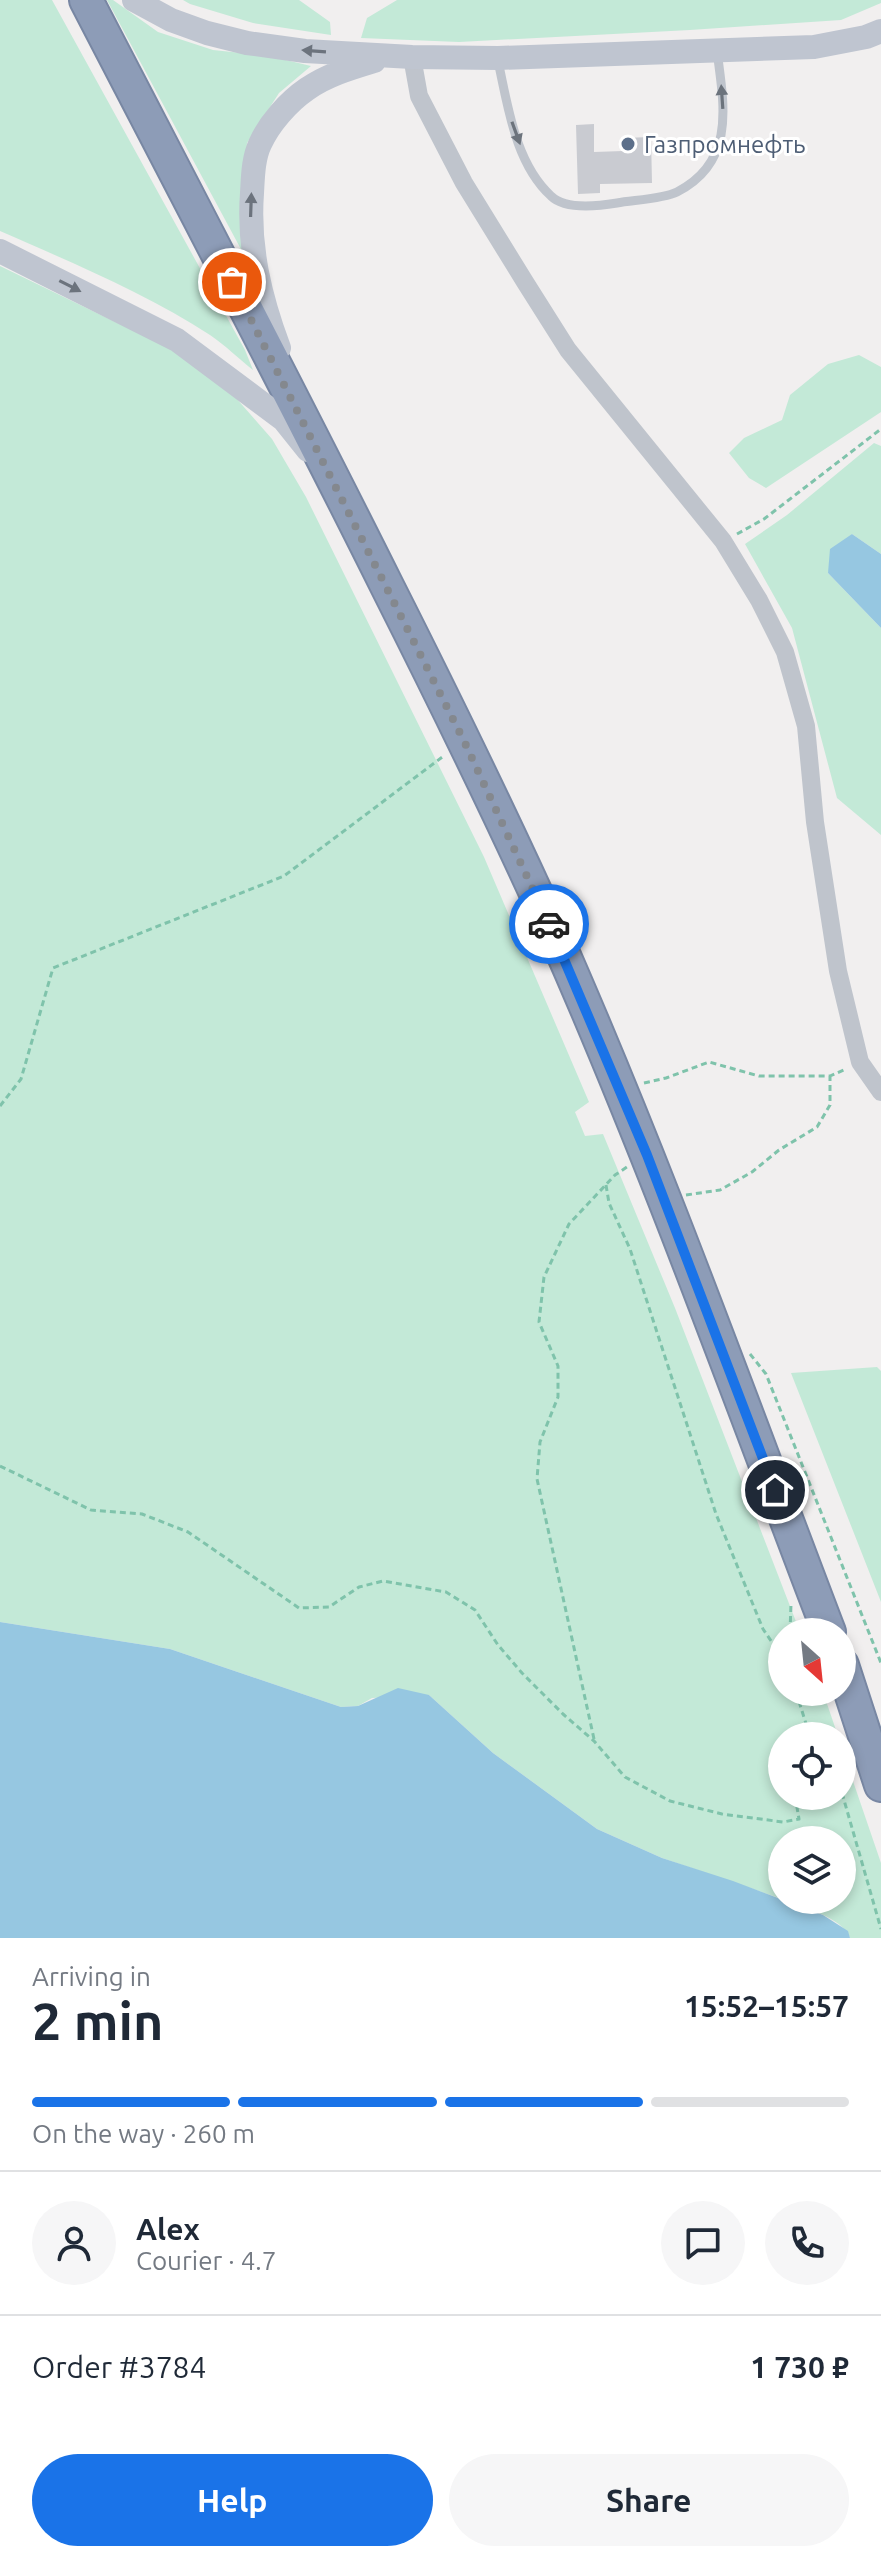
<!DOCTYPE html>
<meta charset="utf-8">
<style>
:root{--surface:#fff;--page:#f6f6f7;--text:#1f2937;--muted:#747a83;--line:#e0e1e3;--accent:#1a73e8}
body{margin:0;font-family:Ubuntu,sans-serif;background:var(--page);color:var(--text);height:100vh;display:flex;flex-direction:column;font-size:30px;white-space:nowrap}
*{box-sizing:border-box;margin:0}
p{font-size:26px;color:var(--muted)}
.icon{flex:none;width:44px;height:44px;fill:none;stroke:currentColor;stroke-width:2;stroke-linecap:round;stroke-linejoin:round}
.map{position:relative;height:1938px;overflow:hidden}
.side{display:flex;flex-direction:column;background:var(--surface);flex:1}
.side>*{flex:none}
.needle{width:52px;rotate:153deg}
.controls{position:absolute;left:768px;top:1618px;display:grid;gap:16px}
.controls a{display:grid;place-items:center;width:88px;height:88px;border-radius:50%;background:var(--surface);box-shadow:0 4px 12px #0003;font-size:40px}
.pin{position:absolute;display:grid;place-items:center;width:68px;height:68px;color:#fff;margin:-34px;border:4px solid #fff;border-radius:50%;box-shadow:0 2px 8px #0007}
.courier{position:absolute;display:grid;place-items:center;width:80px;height:80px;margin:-40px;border:6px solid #1a73e8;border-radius:50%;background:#fff;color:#222;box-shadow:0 2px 10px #0007}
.headline em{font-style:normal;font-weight:700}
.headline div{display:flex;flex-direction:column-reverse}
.headline{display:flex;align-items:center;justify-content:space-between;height:136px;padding:0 32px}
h1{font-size:52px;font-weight:700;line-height:60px}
.bar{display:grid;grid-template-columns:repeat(4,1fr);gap:12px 8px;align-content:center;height:96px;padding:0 32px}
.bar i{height:10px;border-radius:6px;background:var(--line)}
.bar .selected{background:var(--accent)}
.bar p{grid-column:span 4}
.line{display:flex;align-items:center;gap:20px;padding:0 32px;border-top:2px solid var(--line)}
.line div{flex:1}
.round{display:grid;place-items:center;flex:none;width:84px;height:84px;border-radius:42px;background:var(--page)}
.cta{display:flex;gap:16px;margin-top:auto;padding:16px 32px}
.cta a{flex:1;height:92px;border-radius:48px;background:var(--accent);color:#fff;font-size:32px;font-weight:700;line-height:92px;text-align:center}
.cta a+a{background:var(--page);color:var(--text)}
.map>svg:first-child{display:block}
.green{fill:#c3e9d7}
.water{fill:#96c7e1}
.building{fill:#c9cbd1}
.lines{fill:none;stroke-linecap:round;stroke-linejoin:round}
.highway-casing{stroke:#7887a3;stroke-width:36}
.path{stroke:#7fc3ab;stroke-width:3;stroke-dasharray:6 4;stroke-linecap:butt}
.lane{stroke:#bfc4cc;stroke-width:9}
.street{stroke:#bfc4cc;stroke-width:18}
.secondary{stroke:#bfc5d0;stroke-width:24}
.highway{stroke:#8d9cb7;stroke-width:32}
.oneway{fill:#6c737d}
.oneway2{fill:#6c737c}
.done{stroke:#84888e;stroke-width:8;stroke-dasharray:0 14.4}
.route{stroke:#1a73e8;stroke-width:10}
.service-dot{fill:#5c6f8a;stroke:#fff;stroke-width:3}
.labels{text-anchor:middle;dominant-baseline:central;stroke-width:6;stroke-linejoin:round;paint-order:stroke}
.service-label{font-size:24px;fill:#4e5e75;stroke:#fff;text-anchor:start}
</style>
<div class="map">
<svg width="881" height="1938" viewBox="0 0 881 1938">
<rect width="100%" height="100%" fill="#f1efef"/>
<path class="green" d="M0,0H52L245,350L253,370C239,359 225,345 210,335C148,294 68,261 0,231Z
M107,0H113L158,32L213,50L269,56L311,66L279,93L247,143L243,253Z
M183,0H299L330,22L331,35L253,23L190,4Z
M397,0H881V3L841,20L690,30L459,42L361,38L367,18Z
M0,266L171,349L229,390L272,439L306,497L484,857L589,1102L575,1112L585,1136L603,1134L675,1308L800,1632H782V1692H823L838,1736H782V1796H842V1749L881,1863V1938H850C843,1918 803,1907 784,1900H842V1840H782V1899L662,1858L597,1829L493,1753L429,1695L372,1698L358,1706L341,1707L170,1649L0,1622Z
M859,355L881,367V412L766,488L749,478L729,453L744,438L782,420L790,395L828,364Z
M874,443L881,446V554L852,534L828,573L881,628V835L837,798L792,628L745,544L787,515Z
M877,1367L881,1371V1602L791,1373Z"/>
<path class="water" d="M852,534L881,554V628L828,573L830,549Z
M0,1622L170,1649L341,1707L358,1706L398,1688L429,1695L493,1753L597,1829L662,1858L733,1881L823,1915L848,1931L850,1938H0Z"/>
<path class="building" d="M594,124V152L623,151V138L651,137L652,183L600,184V193L578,194L576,125Z"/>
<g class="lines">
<defs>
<path id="highway" d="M86,0C187,195 289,389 387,586C445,701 502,817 555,935C656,1164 740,1399 829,1632
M842,1665L881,1785"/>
</defs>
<use href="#highway" class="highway-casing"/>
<path class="path" d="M737,534L764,519L881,429
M644,1083L666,1078L709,1062L759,1076H830L846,1069
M0,1106L21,1079L53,968L284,876L445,755
M606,1185L609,1203L630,1249L716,1514L763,1629L782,1657
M686,1195L720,1190L752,1172L779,1150L817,1127L830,1105V1076
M750,1354L766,1374L881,1663
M0,1466L91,1510L142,1514L188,1532L299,1608L329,1607L359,1587L383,1581L446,1592L475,1610L498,1645L522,1673L563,1714L594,1741L625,1777L670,1801L722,1814L783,1822L799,1819L795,1796
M790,1632L791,1604
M796,1692L808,1730L812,1736
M796,1736L808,1730
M594,1739L537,1479L540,1442L558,1397V1366L539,1322L544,1277L569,1224L615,1175L627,1167
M842,1793L881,1929"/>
<path class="lane" d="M498,61C508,106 515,163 551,196C565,210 599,206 617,203C634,200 663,199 677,192C736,162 724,105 717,51"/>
<path class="street" d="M412,57L419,96L464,183L525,282L568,350L723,541L759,600L785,652L806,726L815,822L838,971L860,1062L881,1092"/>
<path class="secondary" d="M134,0L171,20L207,33L247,43L305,51L412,57L498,58L814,47L866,37L881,31
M0,251L177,340L284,420L308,450
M279,348C260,297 248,247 252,193C253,177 253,159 260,144C269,124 288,102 307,89C327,75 351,68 374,61"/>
<use href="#highway" class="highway"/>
</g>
<defs><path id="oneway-solid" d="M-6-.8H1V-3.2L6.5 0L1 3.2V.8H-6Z" transform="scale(2)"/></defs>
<g class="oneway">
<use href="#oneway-solid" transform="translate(314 51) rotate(-176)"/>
<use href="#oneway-solid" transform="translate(251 205) rotate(-88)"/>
<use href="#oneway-solid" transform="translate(70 286) rotate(27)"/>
</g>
<g class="oneway2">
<use href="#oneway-solid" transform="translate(722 97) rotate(-94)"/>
<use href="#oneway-solid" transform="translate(516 133) rotate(70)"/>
</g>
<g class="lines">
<path class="done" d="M232,282L464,741L549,924"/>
<path class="route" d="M549,924L647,1155L775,1490"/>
</g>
<circle class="service-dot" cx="628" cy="144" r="8"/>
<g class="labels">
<g class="service-label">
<text x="644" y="144">Газпромнефть</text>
</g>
</g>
</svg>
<div class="controls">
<a><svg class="needle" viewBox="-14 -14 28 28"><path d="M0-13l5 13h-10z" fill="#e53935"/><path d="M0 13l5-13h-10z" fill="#747a83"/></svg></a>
<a><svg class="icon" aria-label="locate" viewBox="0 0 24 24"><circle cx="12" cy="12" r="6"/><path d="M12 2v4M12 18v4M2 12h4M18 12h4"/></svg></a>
<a><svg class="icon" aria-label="layers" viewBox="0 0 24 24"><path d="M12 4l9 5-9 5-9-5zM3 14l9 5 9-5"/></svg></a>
</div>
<div class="pin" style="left:232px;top:282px;background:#ea580c"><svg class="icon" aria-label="bag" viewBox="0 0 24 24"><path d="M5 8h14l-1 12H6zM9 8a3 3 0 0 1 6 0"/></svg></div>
<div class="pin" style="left:775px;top:1490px;background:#1f2937"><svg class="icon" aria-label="home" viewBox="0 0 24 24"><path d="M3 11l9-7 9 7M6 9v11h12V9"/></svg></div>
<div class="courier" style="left:549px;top:924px"><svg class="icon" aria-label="car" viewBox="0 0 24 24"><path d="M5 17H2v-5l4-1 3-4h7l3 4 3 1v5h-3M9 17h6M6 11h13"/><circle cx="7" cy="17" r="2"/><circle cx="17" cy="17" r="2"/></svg></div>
</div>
<section class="side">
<div class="headline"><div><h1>2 min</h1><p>Arriving in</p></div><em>15:52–15:57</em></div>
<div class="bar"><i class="selected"></i><i class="selected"></i><i class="selected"></i><i></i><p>On the way · 260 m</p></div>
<div class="line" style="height:144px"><a class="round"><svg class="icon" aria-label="person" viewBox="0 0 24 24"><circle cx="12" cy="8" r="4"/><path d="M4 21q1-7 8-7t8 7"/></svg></a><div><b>Alex</b><p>Courier · 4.7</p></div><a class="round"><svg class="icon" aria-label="chat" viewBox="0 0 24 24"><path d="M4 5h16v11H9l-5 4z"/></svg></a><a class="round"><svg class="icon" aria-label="phone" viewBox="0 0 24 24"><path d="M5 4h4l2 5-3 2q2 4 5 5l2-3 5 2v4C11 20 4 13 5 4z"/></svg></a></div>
<div class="line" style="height:104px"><div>Order #3784</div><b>1 730 ₽</b></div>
<div class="cta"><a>Help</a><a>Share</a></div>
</section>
